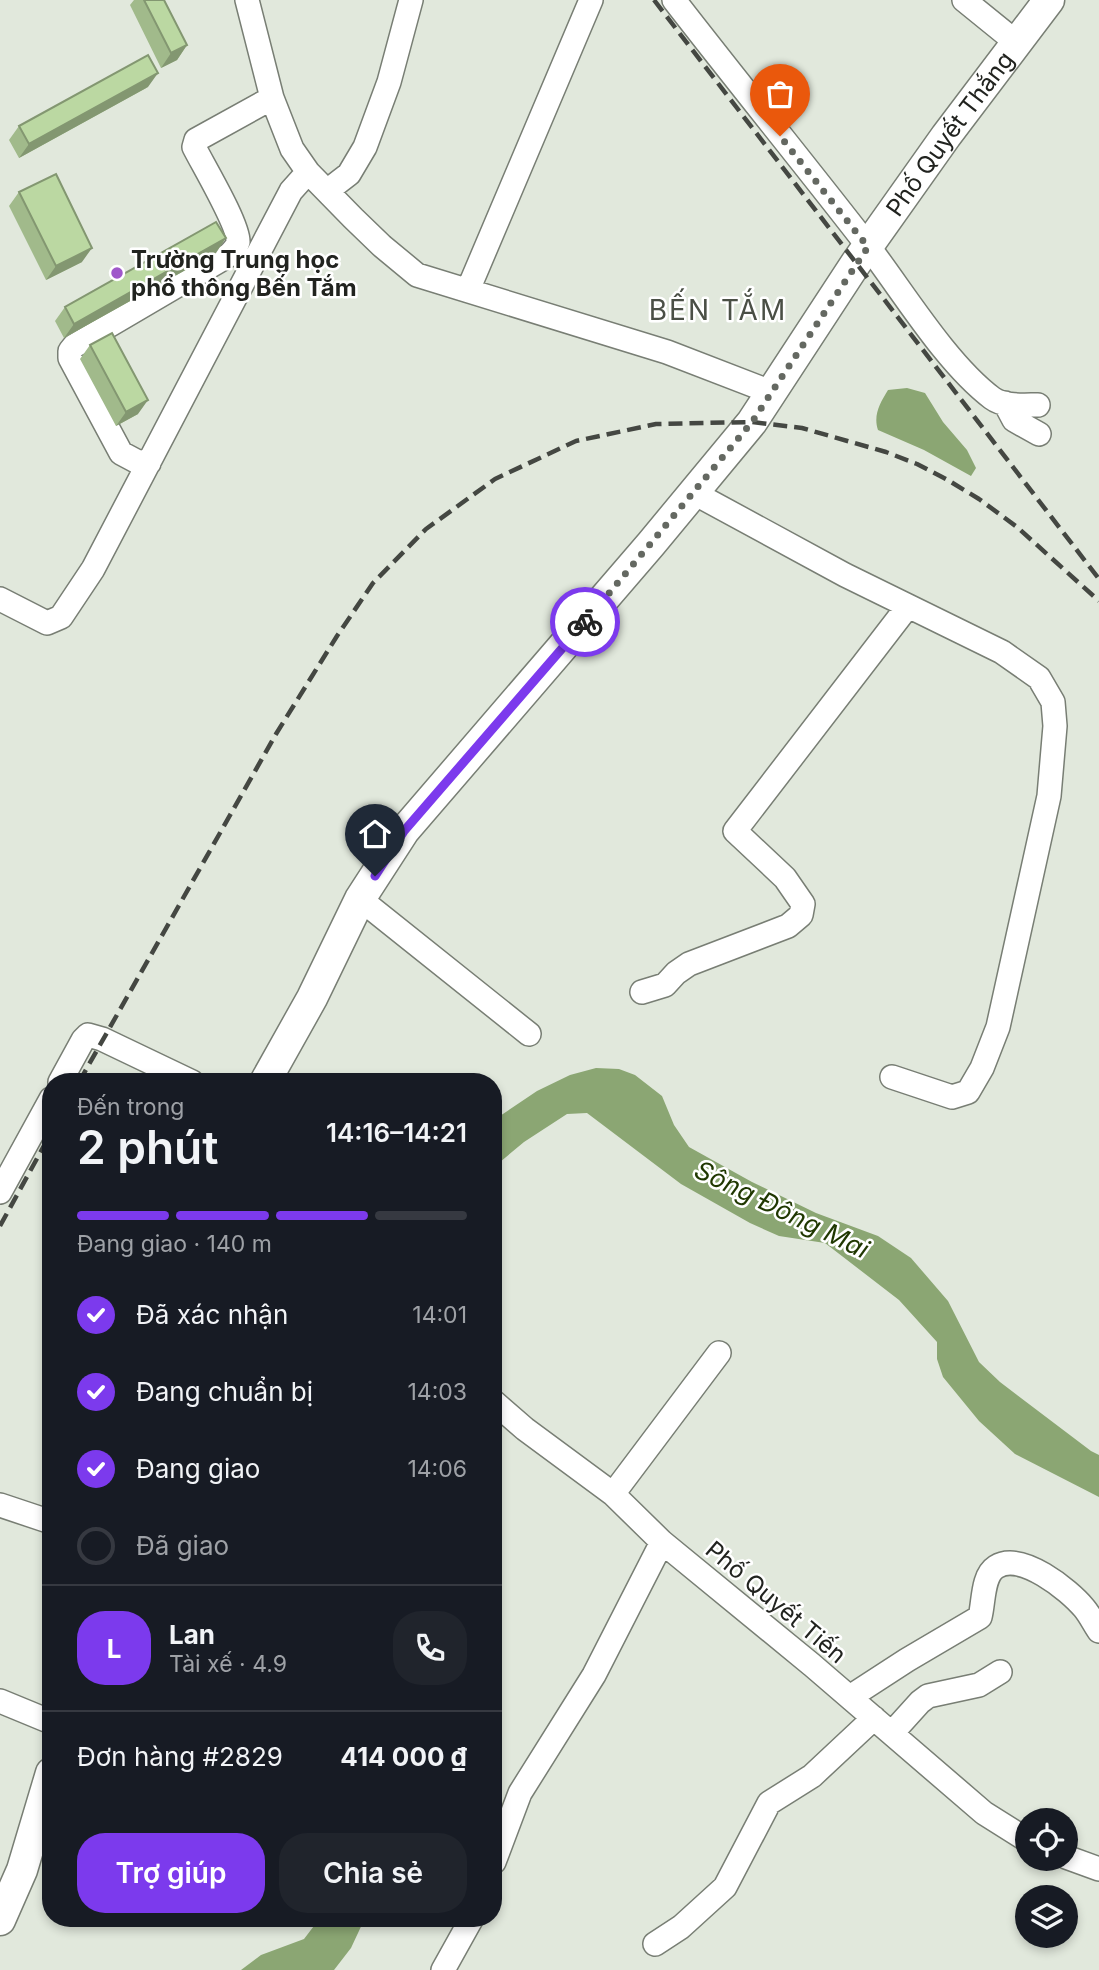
<!DOCTYPE html>
<html lang="vi">
<meta charset="utf-8">
<style>
:root{--surface:#171b24;--page:#20242c;--text:#f1f3f6;--muted:#9ea1a6;--line:#363941;--accent:#7c3aed}
body{margin:0;font-family:Inter,sans-serif;background:var(--page);color:var(--text);height:100vh;display:flex;flex-direction:column;font-size:26px;white-space:nowrap}
*{box-sizing:border-box;margin:0}
p{font-size:23px;color:var(--muted)}
.icon{flex:none;width:38px;height:38px;fill:none;stroke:currentColor;stroke-width:2;stroke-linecap:round;stroke-linejoin:round}
.map{position:relative;flex:1;overflow:hidden}
.drawer{position:absolute;left:42px;top:1073px;width:460px;height:854px;display:flex;flex-direction:column;background:var(--surface);border-radius:28px;box-shadow:0 4px 10px #0003}
.drawer>*{flex:none}
.buttons{position:absolute;left:1015px;top:1808px;display:grid;gap:14px}
.buttons a{display:grid;place-items:center;width:63px;height:63px;border-radius:50%;background:var(--surface);box-shadow:0 4px 10px #0003;font-size:35px}
.pin{position:absolute;display:grid;place-items:center;width:60px;height:60px;color:#fff;margin:-72px -30px;border-radius:50% 50% 50% 0;rotate:-45deg;box-shadow:0 0 7px #0007}
.pin .icon{rotate:45deg}
.courier{position:absolute;display:grid;place-items:center;width:70px;height:70px;margin:-35px;border:5px solid #7c3aed;border-radius:50%;background:#fff;color:#222;box-shadow:0 2px 9px #0007}
.head em{font-style:normal;font-weight:600}
.head div{display:flex;flex-direction:column-reverse}
.head{display:flex;align-items:center;justify-content:space-between;height:119px;padding:0 35px}
h1{font-size:46px;font-weight:600;line-height:52px}
.bar{display:grid;grid-template-columns:repeat(4,1fr);gap:10px 7px;align-content:center;height:84px;padding:0 35px}
.bar i{height:9px;border-radius:5px;background:var(--line)}
.bar .on{background:var(--accent)}
.bar p{grid-column:span 4}
.line{display:flex;align-items:center;gap:18px;padding:0 35px;border-top:2px solid var(--line)}
.line div{flex:1}
.round{display:grid;place-items:center;flex:none;width:74px;height:74px;border-radius:28px;background:var(--page)}
ol{padding:0 35px;list-style:none}
li{display:flex;align-items:center;gap:21px;height:77px}
li p{margin-inline-start:auto}
li .icon{padding:7px;border-radius:50%;background:var(--accent);color:#fff;stroke-width:4}
li:last-child{color:var(--muted)}
li i{width:38px;height:38px;border:4px solid var(--line);border-radius:50%}
.primary-button{display:flex;gap:14px;margin-top:auto;padding:14px 35px}
.primary-button a{flex:1;height:80px;border-radius:28px;background:var(--accent);color:#fff;font-size:28px;font-weight:600;line-height:80px;text-align:center}
.primary-button a+a{background:var(--page);color:var(--text)}
.map>svg:first-child{display:block}
.water{fill:#8ba673}
.lines{fill:none;stroke-linecap:round;stroke-linejoin:round}
.minor-casing{stroke:#787e74;stroke-width:26}
.major-casing{stroke:#787e74;stroke-width:33}
.minor{stroke:#fff;stroke-width:23}
.major{stroke:#fff;stroke-width:30}
.rail{stroke:#444742;stroke-width:4.5;stroke-dasharray:14 7;stroke-linecap:butt}
.wall{fill:#a1ba8b}
.shaded-wall{fill:#839771}
.building{fill:#bbd8a2;stroke:#839771;stroke-width:2}
.done{stroke:#646861;stroke-width:7;stroke-dasharray:0 12.6}
.route{stroke:#7c3aed;stroke-width:9}
.poi-dot{fill:#9f57ca;stroke:#fff;stroke-width:2.5}
.labels{text-anchor:middle;dominant-baseline:central;stroke-width:5;stroke-linejoin:round;paint-order:stroke}
.street-label{font-size:24px;fill:#21231f;stroke:#fff}
.poi-label{font-size:24px;font-weight:bold;fill:#21231f;stroke:#fff;text-anchor:start}
.water-label{font-size:26px;font-style:italic;fill:#1f3700;stroke:#fff}
.quarter-label{font-size:28px;letter-spacing:2px;fill:#4a4f45;stroke:#fff}
</style>
<div class="map">
<svg width="1099" height="1970" viewBox="0 0 1099 1970">
<rect width="100%" height="100%" fill="#e1e8dc"/>
<path class="water" d="M907,388L925,393L943,422L967,450L976,468L971,476L924,450L878,430C873,415 880,403 888,390Z
M596,1068L619,1069L635,1075L662,1096L674,1125L689,1147L752,1182L816,1213L878,1236L911,1258L948,1301L979,1362L1000,1382L1091,1451L1099,1455V1497L1015,1454L979,1421L943,1377L937,1359V1342L899,1300L825,1243L779,1236L750,1223L681,1184L587,1113L567,1114L524,1142L494,1167V1120L537,1091L570,1075Z
M320,1918H365L351,1948L334,1970H241L261,1955L304,1939Z"/>
<g class="lines">
<defs>
<path id="minor" d="M247,0L272,98L292,149L308,172L353,218L382,246L417,275L667,352L771,392
M674,0C739,84 806,166 871,250C905,295 947,364 992,398C1004,407 1023,405 1038,405
M964,0L1017,43
M327,191L349,174L365,147L389,82L411,0
M468,290L591,0
M1005,403L1014,420L1039,434
M149,463L136,461L121,453L70,358V351L74,346L229,255C233,251 237,247 238,242C239,225 203,165 194,147L196,140L272,98
M694,493L845,575L1002,652L1039,678L1053,702L1055,726L1049,796L998,1027L982,1068L968,1092L952,1097L892,1077
M0,599L47,623L61,617L93,569L291,191L308,172
M360,899L529,1034
M642,992L665,985L676,973L689,964L788,926L801,915L803,904L785,878L735,831L908,606
M60,1082L83,1040L88,1035L102,1039L192,1082
M0,1192L51,1099
M494,1402L525,1429L613,1494L662,1542L812,1665L984,1813L1027,1840
M613,1494L719,1353
M0,1505L51,1522
M850,1697L907,1660L980,1617C984,1602 982,1576 996,1567C1021,1551 1069,1590 1084,1608C1090,1615 1094,1624 1099,1631
M0,1701L51,1722
M892,1733L920,1702L928,1696L979,1685L1000,1672
M1066,1857L1099,1869
M494,1862L520,1793L594,1675L662,1542
M655,1944L681,1927L725,1887L769,1803L812,1776L874,1718
M443,1970L472,1918"/>
<g id="major">
<path id="s1" d="M265,1082L312,998L360,899L404,831L651,544L752,422L856,263L946,136L1049,0"/>
<path d="M0,1920L22,1870L51,1773"/>
</g>
</defs>
<use href="#minor" class="minor-casing"/>
<use href="#major" class="major-casing"/>
<use href="#minor" class="minor"/>
<use href="#major" class="major"/>
<path class="rail" d="M654,0L1099,579
M79,1082L276,734L337,636L373,583L426,529L495,479L576,441L656,424L752,422L802,428L886,452L917,464L946,479L979,499L1017,527L1099,601
M0,1226L51,1133"/>
</g>
<path class="wall" d="M134,0H164L187,45L177,60L161,68L130,5Z
M148,87L19,158L9,140L19,126Z
M19,192L82,262L46,280L9,206Z
M216,253L64,338L55,321L65,307Z
M90,345L138,414L116,426L80,359Z"/>
<path class="shaded-wall" d="M187,45L177,60L161,68L171,53Z
M158,73L148,87L19,158L29,144Z
M226,238L216,253L64,338L74,324Z
M92,248L82,262L46,280L56,266Z
M148,400L138,414L116,426L126,412Z"/>
<path class="building" d="M144,0H164L187,45L171,53Z
M148,55L158,73L29,144L19,126Z
M56,174L92,248L56,266L19,192Z
M216,222L226,238L74,324L65,307Z
M112,333L148,400L126,412L90,345Z"/>
<g class="lines">
<path class="done" d="M585,622L752,422L868,247L780,136"/>
<path class="route" d="M375,876L404,831L585,622"/>
</g>
<circle class="poi-dot" cx="117" cy="273" r="7"/>
<g class="labels">
<g class="street-label">
<text stroke="none"><textPath href="#s1" startOffset="1174">Phố Quyết Thắng</textPath></text>
<text transform="translate(776 1602) rotate(40)">Phố Quyết Tiến</text>
</g>
<g class="poi-label">
<text x="131" y="259">Trường Trung học<tspan x="131" dy="28">phổ thông Bến Tắm</tspan></text>
</g>
<g class="water-label">
<text transform="translate(782 1209) rotate(26)">Sông Đông Mai</text>
</g>
<g class="quarter-label">
<text x="718" y="310">BẾN TẮM</text>
</g>
</g>
</svg>
<div class="buttons">
<a><svg class="icon" aria-label="locate" viewBox="0 0 24 24"><circle cx="12" cy="12" r="6"/><path d="M12 2v4M12 18v4M2 12h4M18 12h4"/></svg></a>
<a><svg class="icon" aria-label="layers" viewBox="0 0 24 24"><path d="M12 4l9 5-9 5-9-5zM3 14l9 5 9-5"/></svg></a>
</div>
<div class="pin" style="left:780px;top:136px;background:#ea580c"><svg class="icon" aria-label="bag" viewBox="0 0 24 24"><path d="M5 8h14l-1 12H6zM9 8a3 3 0 0 1 6 0"/></svg></div>
<div class="pin" style="left:375px;top:876px;background:#1f2937"><svg class="icon" aria-label="home" viewBox="0 0 24 24"><path d="M3 11l9-7 9 7M6 9v11h12V9"/></svg></div>
<div class="courier" style="left:585px;top:622px"><svg class="icon" aria-label="bike" viewBox="0 0 24 24"><circle cx="6" cy="16" r="4"/><circle cx="18" cy="16" r="4"/><path d="M6 16l4-8h5l3 8M10 8l3 8H6M13 5h3"/></svg></div>
<section class="drawer">
<div class="head"><div><h1>2 phút</h1><p>Đến trong</p></div><em>14:16–14:21</em></div>
<div class="bar"><i class="on"></i><i class="on"></i><i class="on"></i><i></i><p>Đang giao · 140 m</p></div>
<ol>
<li><svg class="icon" aria-label="check" viewBox="0 0 24 24"><path d="M5 12l5 5 9-10"/></svg>Đã xác nhận<p>14:01</p></li>
<li><svg class="icon" aria-label="check" viewBox="0 0 24 24"><path d="M5 12l5 5 9-10"/></svg>Đang chuẩn bị<p>14:03</p></li>
<li><svg class="icon" aria-label="check" viewBox="0 0 24 24"><path d="M5 12l5 5 9-10"/></svg>Đang giao<p>14:06</p></li>
<li><i></i>Đã giao</li>
</ol>
<div class="line" style="height:126px"><b class="round" style="background:var(--accent);color:#fff">L</b><div><b>Lan</b><p>Tài xế · 4.9</p></div><a class="round"><svg class="icon" aria-label="phone" viewBox="0 0 24 24"><path d="M5 4h4l2 5-3 2q2 4 5 5l2-3 5 2v4C11 20 4 13 5 4z"/></svg></a></div>
<div class="line" style="height:91px"><div>Đơn hàng #2829</div><b>414 000 ₫</b></div>
<div class="primary-button"><a>Trợ giúp</a><a>Chia sẻ</a></div>
</section>
</div>
